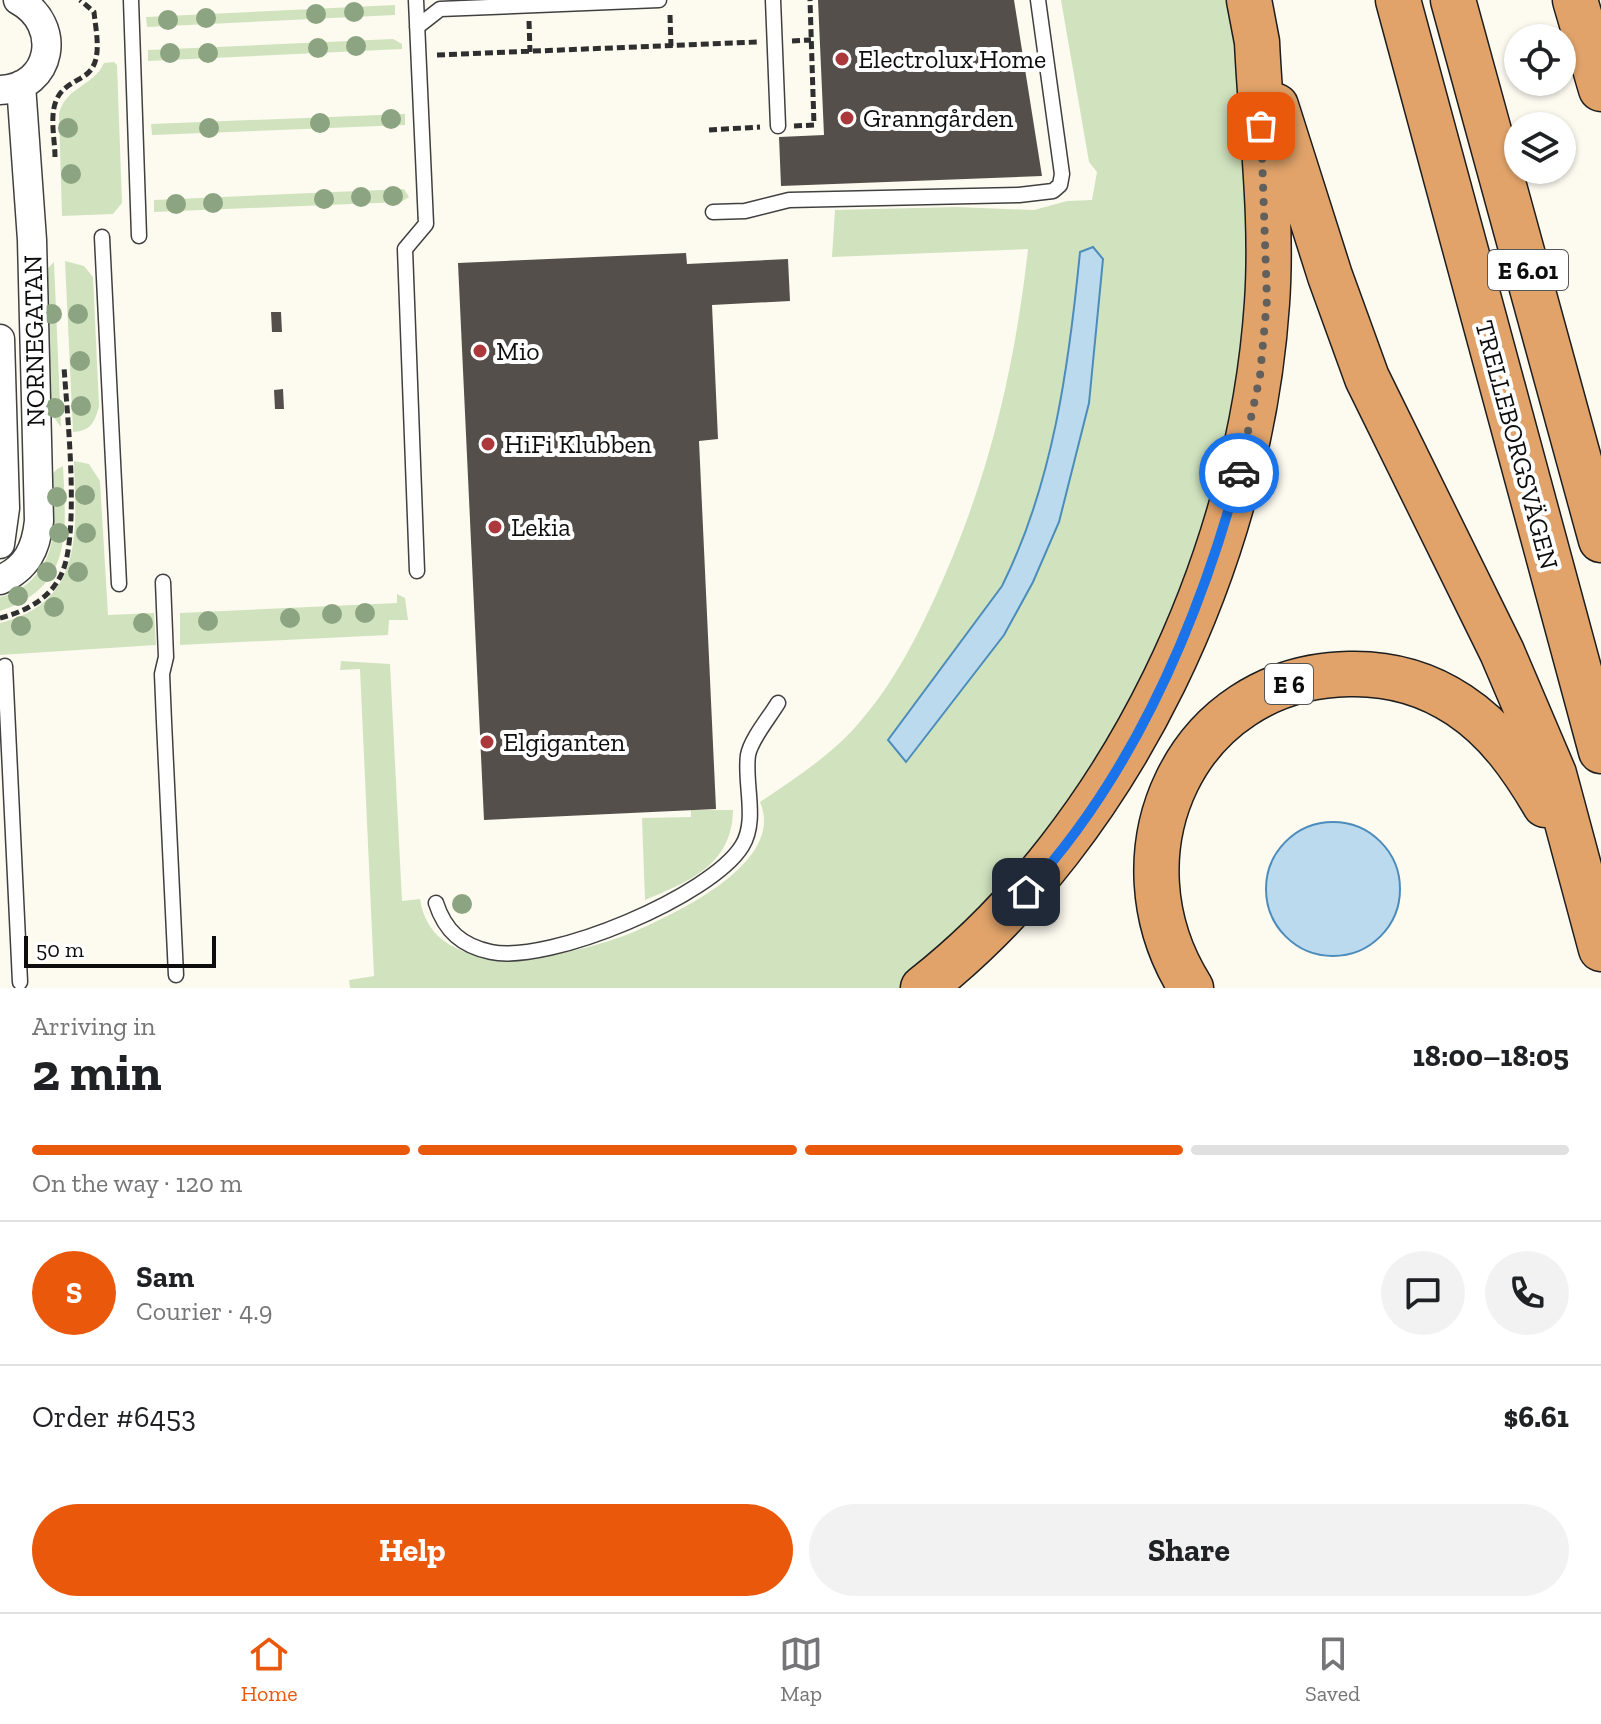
<!DOCTYPE html>
<meta charset="utf-8">
<style>
:root{--surface:#fff;--page:#f2f2f2;--text:#202124;--muted:#757577;--line:#e0e0e0;--accent:#ea580c}
body{margin:0;font-family:"Zilla Slab",serif;background:var(--page);color:var(--text);height:100vh;display:flex;flex-direction:column;font-size:30px;white-space:nowrap}
*{box-sizing:border-box;margin:0}
p{font-size:26px;color:var(--muted)}
.icon{flex:none;width:44px;height:44px;fill:none;stroke:currentColor;stroke-width:2;stroke-linecap:round;stroke-linejoin:round}
.map{position:relative;height:988px;overflow:hidden}
.side{display:flex;flex-direction:column;background:var(--surface);flex:1}
.side>*{flex:none}
.controls{position:absolute;left:1504px;top:24px;display:grid;gap:16px}
.controls a{display:grid;place-items:center;width:72px;height:72px;border-radius:50%;background:var(--surface);box-shadow:0 2px 6px #0004;font-size:40px}
.scale{position:absolute;left:24px;bottom:20px;width:192px;box-sizing:border-box;padding-left:8px;border:4px solid #0d0d0d;border-top:0;font-size:22px;line-height:28px;white-space:nowrap;color:#0d0d0d;-webkit-text-stroke:6px #fff;paint-order:stroke}
.pin{position:absolute;display:grid;place-items:center;width:68px;height:68px;color:#fff;margin:-34px;border-radius:16px;box-shadow:0 4px 12px #0006}
.courier{position:absolute;display:grid;place-items:center;width:80px;height:80px;margin:-40px;border:6px solid #1a73e8;border-radius:50%;background:#fff;color:#222;box-shadow:0 2px 10px #0007}
.overview em{font-style:normal;font-weight:800}
.overview div{display:flex;flex-direction:column-reverse}
.overview{display:flex;align-items:center;justify-content:space-between;height:136px;padding:0 32px}
h1{font-size:52px;font-weight:800;line-height:60px}
.bar{display:grid;grid-template-columns:repeat(4,1fr);gap:12px 8px;align-content:center;height:96px;padding:0 32px}
.bar i{height:10px;border-radius:6px;background:var(--line)}
.bar .on{background:var(--accent)}
.bar p{grid-column:span 4}
.line{display:flex;align-items:center;gap:20px;padding:0 32px;border-top:2px solid var(--line)}
.line div{flex:1}
.round{display:grid;place-items:center;flex:none;width:84px;height:84px;border-radius:42px;background:var(--page)}
.primary-button{display:flex;gap:16px;margin-top:auto;padding:16px 32px}
.primary-button a{flex:1;height:92px;border-radius:48px;background:var(--accent);color:#fff;font-size:32px;font-weight:800;line-height:92px;text-align:center}
.primary-button a+a{background:var(--page);color:var(--text)}
.dock{display:flex;justify-content:space-around;align-items:center;height:112px;border-top:2px solid var(--line);background:var(--surface);font-size:22px;color:var(--muted)}
.dock a{display:grid;justify-items:center;gap:4px}
.dock .on{color:var(--accent)}
.map>svg:first-child{display:block}
.green{fill:#d0e3be}
.water{fill:#bbdaee;stroke:#4c8cbb;stroke-width:2}
.building{fill:#554f4b}
.lines{fill:none;stroke-linecap:round;stroke-linejoin:round}
.lane-casing{stroke:#404040;stroke-width:17}
.street-casing{stroke:#404040;stroke-width:31}
.highway-casing{stroke:#1e1e1e;stroke-width:47}
.path{stroke:#2f2f2f;stroke-width:5;stroke-dasharray:8 4;stroke-linecap:butt}
.lane{stroke:#fff;stroke-width:14}
.street{stroke:#fff;stroke-width:28}
.highway{stroke:#e1a36a;stroke-width:44}
.tree{fill:#8ca481}
.done{stroke:#61605c;stroke-width:8;stroke-dasharray:0 14.4}
.route{stroke:#1a73e8;stroke-width:10}
.poi-dot{fill:#ab383a;stroke:#fff;stroke-width:3}
.labels{text-anchor:middle;dominant-baseline:central;stroke-width:8;stroke-linejoin:round;paint-order:stroke}
.shield{fill:#fff;stroke:#565656;stroke-width:2}
.shield-label{font-size:24px;font-weight:bold;fill:#0d0d0d}
.poi-label{font-size:26px;fill:#0d0d0d;stroke:#fff;text-anchor:start}
.street-label{font-size:26px;fill:#0d0d0d;stroke:#fff}
</style>
<div class="map">
<svg width="1601" height="988" viewBox="0 0 1601 988">
<rect width="100%" height="100%" fill="#fdfbf0"/>
<path class="green" d="M1061,0H1232L1254,235L1233,435L1171,632L1055,836L902,988H350L349,980L374,976L360,669L340,670L341,661L390,664L402,901L420,899C433,988 574,957 636,931C677,912 786,863 760,802C797,777 835,753 863,718C898,677 923,625 944,577C991,469 1015,365 1028,249L832,257L835,210L956,207L1034,210L1067,201L1092,200L1097,172L1089,162Z
M395,5V15L147,27L146,17Z
M393,39L402,44V49L148,61V50Z
M114,62L117,65L122,203L113,214L62,216L59,114C65,87 94,86 104,63Z
M405,114V125L152,135L151,124Z
M404,189L409,197L401,202L154,212V200Z
M65,261L84,266L93,277L99,406C95,422 91,431 73,432Z
M54,262L61,427L48,409L44,272Z
M74,461L89,464L100,481L108,615L154,613L156,645L0,655V623C85,602 76,530 74,461Z
M63,466C66,531 74,587 0,611V597C31,591 53,560 53,529C53,513 48,495 51,479C52,472 57,469 63,466Z
M397,594L405,598L408,620H389L388,635L180,645V613L397,603Z
M691,810H733C732,865 690,881 645,900L642,818L691,817Z"/>
<path class="water" d="M1093,247L1103,259L1089,403L1059,522L1033,582L1004,635L906,762L888,740L1002,586C1053,484 1069,365 1080,252Z
M1266 889a67 67 0 1 1 134 0a67 67 0 1 1-134 0Z"/>
<path class="building" d="M818,0H1014L1042,176L781,186L779,137L824,135Z
M686,253L687,264L788,259L790,301L712,305L718,439L699,441L716,809L484,820L458,263Z
M271,312H281L282,332H272Z
M283,389L284,409H275L274,390Z"/>
<g class="lines">
<defs>
<path id="lane" d="M131,0L139,236
M416,0L426,224L405,249L417,571
M773,0L778,126
M417,27L440,9L659,0
M713,212L745,211L789,200L1019,195L1053,191L1060,185L1062,174L1038,0
M102,237L119,584
M163,582L166,657L162,674L164,722L176,975
M5,666L20,982
M436,903C445,931 462,946 491,952C550,964 711,896 742,846C758,821 744,783 748,755C751,739 769,718 778,703"/>
<path id="street" d="M0,90C53,88 63,24 18,0
M0,339L5,508L0,544
M0,580C27,568 36,549 39,521L32,240L21,85"/>
<path id="highway" d="M1398,0L1601,751
M1453,0L1601,540
M1575,0L1601,89
M1276,106L1330,276L1367,378L1502,652L1554,774L1601,949
M923,988C1124,830 1250,556 1267,303C1273,217 1261,128 1257,42L1249,0
M1191,988C1106,854 1185,677 1349,674C1388,673 1426,683 1459,705C1497,730 1522,766 1545,805"/>
</defs>
<use href="#lane" class="lane-casing"/>
<use href="#street" class="street-casing"/>
<use href="#highway" class="highway-casing"/>
<path class="path" d="M670,15L671,46
M529,21L530,52
M792,41L811,40
M437,55L758,42
M794,126L814,125L810,0
M709,130L760,127
M55,157C55,138 48,112 59,95C65,86 75,82 84,76C104,64 96,33 94,12L80,0
M0,618C24,612 48,600 60,577C81,540 67,414 64,367"/>
<use href="#lane" class="lane"/>
<use href="#street" class="street"/>
<use href="#highway" class="highway"/>
</g>
<g class="tree">
<circle cx="354" cy="12" r="10"/>
<circle cx="316" cy="14" r="10"/>
<circle cx="206" cy="18" r="10"/>
<circle cx="168" cy="20" r="10"/>
<circle cx="356" cy="46" r="10"/>
<circle cx="318" cy="48" r="10"/>
<circle cx="170" cy="53" r="10"/>
<circle cx="208" cy="53" r="10"/>
<circle cx="391" cy="119" r="10"/>
<circle cx="320" cy="123" r="10"/>
<circle cx="68" cy="128" r="10"/>
<circle cx="209" cy="128" r="10"/>
<circle cx="71" cy="174" r="10"/>
<circle cx="393" cy="196" r="10"/>
<circle cx="361" cy="197" r="10"/>
<circle cx="324" cy="199" r="10"/>
<circle cx="213" cy="203" r="10"/>
<circle cx="176" cy="204" r="10"/>
<circle cx="52" cy="314" r="10"/>
<circle cx="78" cy="314" r="10"/>
<circle cx="80" cy="361" r="10"/>
<circle cx="81" cy="406" r="10"/>
<circle cx="55" cy="408" r="10"/>
<circle cx="85" cy="495" r="10"/>
<circle cx="57" cy="497" r="10"/>
<circle cx="59" cy="533" r="10"/>
<circle cx="86" cy="533" r="10"/>
<circle cx="47" cy="572" r="10"/>
<circle cx="78" cy="572" r="10"/>
<circle cx="18" cy="596" r="10"/>
<circle cx="54" cy="607" r="10"/>
<circle cx="365" cy="613" r="10"/>
<circle cx="332" cy="614" r="10"/>
<circle cx="290" cy="618" r="10"/>
<circle cx="208" cy="621" r="10"/>
<circle cx="143" cy="623" r="10"/>
<circle cx="21" cy="626" r="10"/>
<circle cx="462" cy="904" r="10"/>
</g>
<g class="lines">
<path class="done" d="M1239,473L1260,376L1267,300L1261,126"/>
<path class="route" d="M1026,892C1133,776 1198,624 1239,473"/>
</g>
<g class="poi-dot">
<circle cx="842" cy="59" r="8"/>
<circle cx="847" cy="118" r="8"/>
<circle cx="480" cy="351" r="8"/>
<circle cx="488" cy="444" r="8"/>
<circle cx="495" cy="527" r="8"/>
<circle cx="487" cy="742" r="8"/>
</g>
<g class="labels">
<g class="shield">
<rect x="1488" y="250" width="80" height="40" rx="6"/>
<rect x="1265" y="664" width="48" height="40" rx="6"/>
</g>
<g class="shield-label">
<text x="1528" y="270">E 6.01</text>
<text x="1289" y="684">E 6</text>
</g>
<g class="poi-label">
<text x="858" y="59">Electrolux Home</text>
<text x="863" y="118">Granngården</text>
<text x="496" y="351">Mio</text>
<text x="504" y="444">HiFi Klubben</text>
<text x="511" y="527">Lekia</text>
<text x="503" y="742">Elgiganten</text>
</g>
<g class="street-label">
<text transform="translate(34 341) rotate(-91)">NORNEGATAN</text>
<text transform="translate(1517 445) rotate(75)">TRELLEBORGSVÄGEN</text>
</g>
</g>
</svg>
<div class="controls">
<a><svg class="icon" aria-label="locate" viewBox="0 0 24 24"><circle cx="12" cy="12" r="6"/><path d="M12 2v4M12 18v4M2 12h4M18 12h4"/></svg></a>
<a><svg class="icon" aria-label="layers" viewBox="0 0 24 24"><path d="M12 4l9 5-9 5-9-5zM3 14l9 5 9-5"/></svg></a>
</div>
<div class="scale">50 m</div>
<div class="pin" style="left:1261px;top:126px;background:#ea580c"><svg class="icon" aria-label="bag" viewBox="0 0 24 24"><path d="M5 8h14l-1 12H6zM9 8a3 3 0 0 1 6 0"/></svg></div>
<div class="pin" style="left:1026px;top:892px;background:#1f2937"><svg class="icon" aria-label="home" viewBox="0 0 24 24"><path d="M3 11l9-7 9 7M6 9v11h12V9"/></svg></div>
<div class="courier" style="left:1239px;top:473px"><svg class="icon" aria-label="car" viewBox="0 0 24 24"><path d="M5 17H2v-5l4-1 3-4h7l3 4 3 1v5h-3M9 17h6M6 11h13"/><circle cx="7" cy="17" r="2"/><circle cx="17" cy="17" r="2"/></svg></div>
</div>
<section class="side">
<div class="overview"><div><h1>2 min</h1><p>Arriving in</p></div><em>18:00–18:05</em></div>
<div class="bar"><i class="on"></i><i class="on"></i><i class="on"></i><i></i><p>On the way · 120 m</p></div>
<div class="line" style="height:144px"><b class="round" style="background:var(--accent);color:#fff">S</b><div><b>Sam</b><p>Courier · 4.9</p></div><a class="round"><svg class="icon" aria-label="chat" viewBox="0 0 24 24"><path d="M4 5h16v11H9l-5 4z"/></svg></a><a class="round"><svg class="icon" aria-label="phone" viewBox="0 0 24 24"><path d="M5 4h4l2 5-3 2q2 4 5 5l2-3 5 2v4C11 20 4 13 5 4z"/></svg></a></div>
<div class="line" style="height:104px"><div>Order #6453</div><b>$6.61</b></div>
<div class="primary-button"><a>Help</a><a>Share</a></div>
</section>
<nav class="dock">
<a class="on"><svg class="icon" aria-label="home" viewBox="0 0 24 24"><path d="M3 11l9-7 9 7M6 9v11h12V9"/></svg>Home</a>
<a><svg class="icon" aria-label="map" viewBox="0 0 24 24"><path d="M3 6l6-2 6 2 6-2v14l-6 2-6-2-6 2zM9 4v14M15 6v14"/></svg>Map</a>
<a><svg class="icon" aria-label="saved" viewBox="0 0 24 24"><path d="M7 4h10v16l-5-4-5 4z"/></svg>Saved</a>
</nav>
